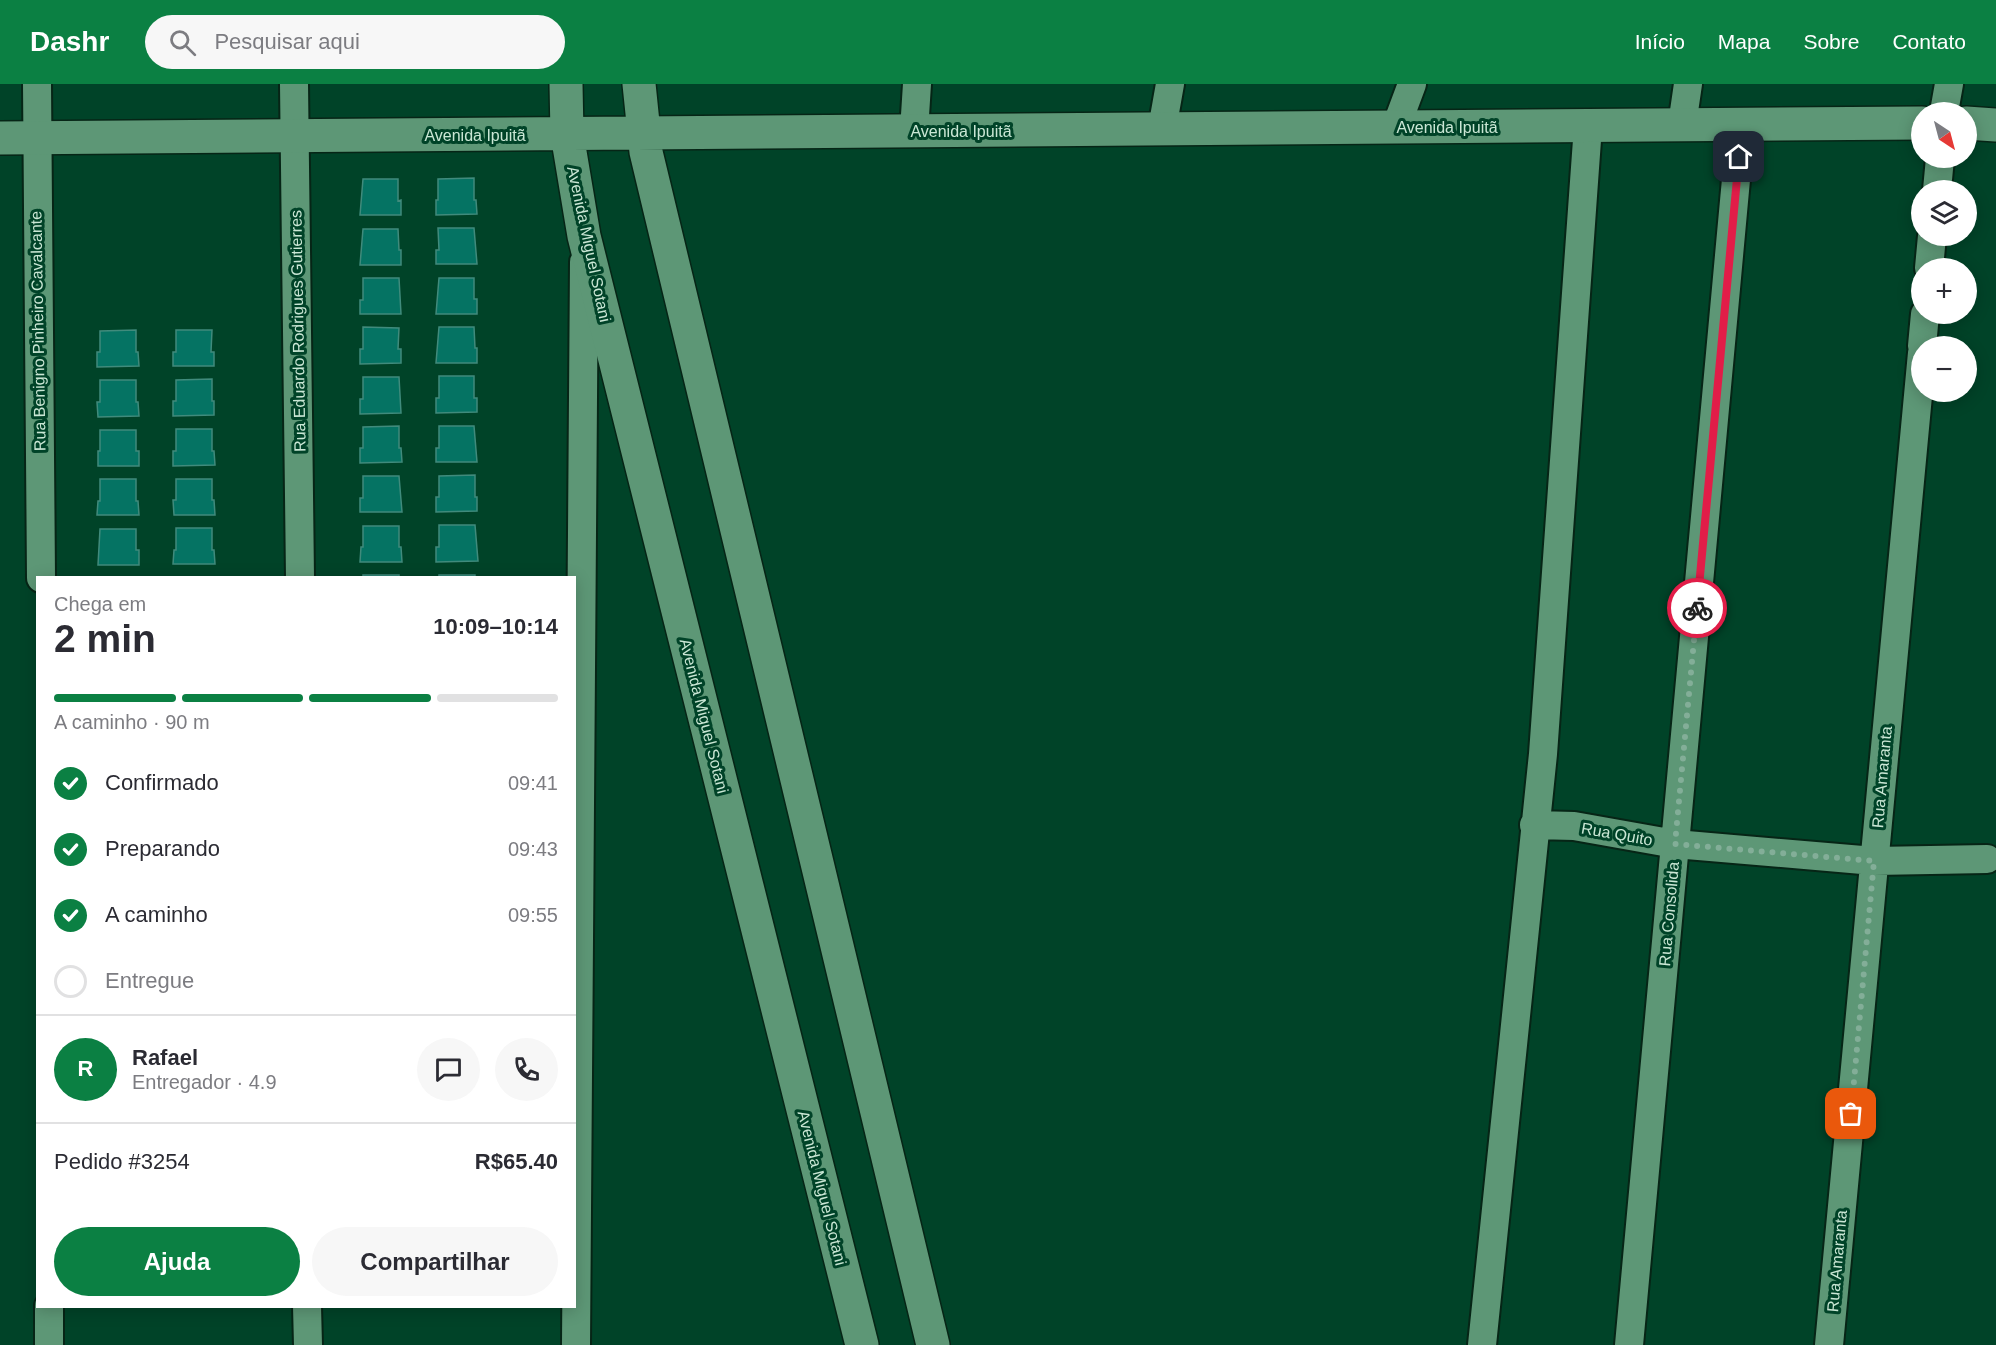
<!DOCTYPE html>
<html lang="pt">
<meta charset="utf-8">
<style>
:root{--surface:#fff;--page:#f7f7f7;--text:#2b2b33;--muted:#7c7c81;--line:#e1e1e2;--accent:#0b8043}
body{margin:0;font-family:Helvetica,sans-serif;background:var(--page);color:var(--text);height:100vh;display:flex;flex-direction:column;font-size:22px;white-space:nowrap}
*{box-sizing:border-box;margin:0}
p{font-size:20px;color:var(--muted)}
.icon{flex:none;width:33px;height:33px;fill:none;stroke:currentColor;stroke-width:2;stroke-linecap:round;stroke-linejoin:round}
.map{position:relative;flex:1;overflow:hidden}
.sheet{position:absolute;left:36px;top:492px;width:540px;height:732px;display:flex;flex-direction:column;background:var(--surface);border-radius:0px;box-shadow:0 3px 15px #0003}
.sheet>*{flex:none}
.needle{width:39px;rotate:144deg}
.controls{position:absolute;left:1911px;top:18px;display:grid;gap:12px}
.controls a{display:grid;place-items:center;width:66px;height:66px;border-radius:50%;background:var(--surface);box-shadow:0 3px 15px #0003;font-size:30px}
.pin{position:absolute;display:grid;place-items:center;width:51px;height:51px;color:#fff;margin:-26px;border-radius:12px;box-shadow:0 3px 9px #0006}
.courier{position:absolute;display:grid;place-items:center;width:60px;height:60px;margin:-30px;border:4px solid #e11d48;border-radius:50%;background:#fff;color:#222;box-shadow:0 2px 8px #0007}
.overview em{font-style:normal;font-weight:700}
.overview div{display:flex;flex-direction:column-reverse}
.overview{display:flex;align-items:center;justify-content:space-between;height:102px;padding:0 18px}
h1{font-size:39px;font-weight:700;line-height:45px}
.bar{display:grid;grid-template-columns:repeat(4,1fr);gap:9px 6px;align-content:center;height:72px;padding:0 18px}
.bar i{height:8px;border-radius:4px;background:var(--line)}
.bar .selected{background:var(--accent)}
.bar p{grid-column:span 4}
.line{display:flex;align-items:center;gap:15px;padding:0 18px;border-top:2px solid var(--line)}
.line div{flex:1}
.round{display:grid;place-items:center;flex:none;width:63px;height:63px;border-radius:32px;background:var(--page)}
ol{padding:0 18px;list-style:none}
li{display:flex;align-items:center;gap:18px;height:66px}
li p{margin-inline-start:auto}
li .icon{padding:6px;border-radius:50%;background:var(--accent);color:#fff;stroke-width:4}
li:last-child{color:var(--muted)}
li i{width:33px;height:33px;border:3px solid var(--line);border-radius:50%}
.action{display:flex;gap:12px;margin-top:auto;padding:12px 18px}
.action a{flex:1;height:69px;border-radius:36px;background:var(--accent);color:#fff;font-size:24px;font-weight:700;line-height:69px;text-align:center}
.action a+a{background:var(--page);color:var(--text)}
header{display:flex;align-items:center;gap:36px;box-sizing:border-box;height:84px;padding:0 30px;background:var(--accent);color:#fff}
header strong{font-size:28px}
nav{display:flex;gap:33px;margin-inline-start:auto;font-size:21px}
.search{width:420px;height:54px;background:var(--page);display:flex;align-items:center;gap:15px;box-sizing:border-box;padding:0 21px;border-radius:33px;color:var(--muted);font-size:22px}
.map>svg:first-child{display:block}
.building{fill:#057363;stroke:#408b7c;stroke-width:1.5}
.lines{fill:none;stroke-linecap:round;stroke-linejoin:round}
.minor-casing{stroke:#062516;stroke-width:32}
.tertiary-casing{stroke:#062516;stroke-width:36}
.minor{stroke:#5d9776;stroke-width:28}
.tertiary{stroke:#5d9776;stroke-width:33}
.done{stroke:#83ae98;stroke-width:6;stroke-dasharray:0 10.8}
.route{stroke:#e11d48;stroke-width:8}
.labels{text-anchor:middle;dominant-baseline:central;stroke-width:6;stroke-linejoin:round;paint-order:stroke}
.street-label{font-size:16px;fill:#cae7d5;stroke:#004328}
</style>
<header>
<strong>Dashr</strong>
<div class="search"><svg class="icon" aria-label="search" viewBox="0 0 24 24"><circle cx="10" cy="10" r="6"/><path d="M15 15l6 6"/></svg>Pesquisar aqui</div>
<nav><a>Início</a><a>Mapa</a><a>Sobre</a><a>Contato</a></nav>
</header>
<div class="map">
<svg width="1996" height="1261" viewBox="0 0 1996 1261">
<rect width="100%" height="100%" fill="#004328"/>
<path class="building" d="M474,94V116H476L477,130L436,131V116H438V95Z
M363,95H398V117L401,116V131H360Z
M438,144H474L477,180H436V166H439Z
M363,145H398L399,166H401V181H360Z
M363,194H399L401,230H360V216H363Z
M439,194H474V215H477V230H436Z
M363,243L399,244L398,265H401V279L360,280V265H363Z
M439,243H474L475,264H477V279H436Z
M136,246V268H138L139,282L97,283V268H100V247Z
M176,246H212L211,268H214V282H173V268H176Z
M439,292H474V314H477V328L436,329V314H439Z
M363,293H399L401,329L360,330V315H363Z
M212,295V317H214V331L173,332V317H176V296Z
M100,296H136V318H138L139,332L98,333L97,318H100Z
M399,342V364H401L402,378L360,379V364H363V343Z
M439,342H474L477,378H436V364H439Z
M176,345H212V367H214L215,381L173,382V367H176Z
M100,346H136V367H139V382H98V367H100Z
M475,391V413H477V427L436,428V413H439V392Z
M363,392H399L402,428H360V414H363Z
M100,395H136V417H138L139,431H97L98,417H100Z
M176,395H212V416H214L215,431H174L173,416H176Z
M439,441H475L478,477L436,478V463H439Z
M363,442H399V463H401L402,478H360L361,463H363Z
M176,444H212V466H214L215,480H173L174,466H176Z
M100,445H136V466H139V481H98Z
M363,491H399V494H363Z
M439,491H475V494H439Z"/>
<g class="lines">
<defs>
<path id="minor" d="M37,0L41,494
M294,0L300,494
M1944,28L1949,0
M1682,41L1688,0
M1396,43L1412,0
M1162,45L1170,0
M914,47L917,0
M1937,106L1940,74
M1929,184L1932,152
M1922,262L1925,230
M1534,741L1574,742L1675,760L1874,777L1987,775
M49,1222V1261
M307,1222L308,1261
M576,1261L584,178
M1482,1261L1543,670L1588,42
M1629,1261L1741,41
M1829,1261L1922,269"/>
<path id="tertiary" d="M566,0L567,50L584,152L862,1261
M639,0L646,68L933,1261
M1966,39L1996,41
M0,54L1922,39"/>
</defs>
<use href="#minor" class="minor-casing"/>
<use href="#tertiary" class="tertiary-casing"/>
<use href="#minor" class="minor"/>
<use href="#tertiary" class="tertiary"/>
</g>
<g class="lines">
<path class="done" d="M1697,524L1675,760L1874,777L1851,1030"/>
<path class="route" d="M1697,524L1739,73"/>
</g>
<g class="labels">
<g class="street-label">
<text x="1447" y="43">Avenida Ipuitã</text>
<text x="961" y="47">Avenida Ipuitã</text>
<text x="475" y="51">Avenida Ipuitã</text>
<text transform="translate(589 160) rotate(78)">Avenida Miguel Sotani</text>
<text transform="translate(38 247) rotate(-91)">Rua Benigno Pinheiro Cavalcante</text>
<text transform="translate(298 247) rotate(-91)">Rua Eduardo Rodrigues Gutierres</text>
<text transform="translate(704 632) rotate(76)">Avenida Miguel Sotani</text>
<text transform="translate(1882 693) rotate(-85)">Rua Amaranta</text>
<text transform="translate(1617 750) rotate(10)">Rua Quito</text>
<text transform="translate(1669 830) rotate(-85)">Rua Consolida</text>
<text transform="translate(822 1104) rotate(76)">Avenida Miguel Sotani</text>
<text transform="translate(1837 1177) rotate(-85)">Rua Amaranta</text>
</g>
</g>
</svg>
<div class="controls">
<a><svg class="needle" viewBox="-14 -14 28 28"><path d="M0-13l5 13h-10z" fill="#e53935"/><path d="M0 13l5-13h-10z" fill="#7c7c81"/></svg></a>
<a><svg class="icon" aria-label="layers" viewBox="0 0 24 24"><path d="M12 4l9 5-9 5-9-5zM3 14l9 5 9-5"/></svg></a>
<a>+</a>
<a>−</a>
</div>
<div class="pin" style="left:1851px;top:1030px;background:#ea580c"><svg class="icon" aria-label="bag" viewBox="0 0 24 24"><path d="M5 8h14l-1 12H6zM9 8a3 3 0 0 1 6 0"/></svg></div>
<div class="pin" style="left:1739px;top:73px;background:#1f2937"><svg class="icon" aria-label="home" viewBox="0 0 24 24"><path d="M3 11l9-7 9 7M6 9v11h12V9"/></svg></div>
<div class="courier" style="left:1697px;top:524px"><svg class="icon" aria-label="bike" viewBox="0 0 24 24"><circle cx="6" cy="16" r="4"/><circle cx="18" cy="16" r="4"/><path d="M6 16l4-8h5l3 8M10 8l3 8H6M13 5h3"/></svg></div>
<section class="sheet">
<div class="overview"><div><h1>2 min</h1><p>Chega em</p></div><em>10:09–10:14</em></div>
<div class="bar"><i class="selected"></i><i class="selected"></i><i class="selected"></i><i></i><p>A caminho · 90 m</p></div>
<ol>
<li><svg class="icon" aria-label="check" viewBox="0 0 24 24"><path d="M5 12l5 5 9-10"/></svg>Confirmado<p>09:41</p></li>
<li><svg class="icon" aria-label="check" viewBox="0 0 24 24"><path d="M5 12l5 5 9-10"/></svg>Preparando<p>09:43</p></li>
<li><svg class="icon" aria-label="check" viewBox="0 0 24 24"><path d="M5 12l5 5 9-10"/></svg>A caminho<p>09:55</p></li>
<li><i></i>Entregue</li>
</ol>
<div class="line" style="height:108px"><b class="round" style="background:var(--accent);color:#fff">R</b><div><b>Rafael</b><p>Entregador · 4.9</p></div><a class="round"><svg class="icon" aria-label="chat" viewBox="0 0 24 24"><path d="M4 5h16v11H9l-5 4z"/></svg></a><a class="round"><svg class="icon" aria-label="phone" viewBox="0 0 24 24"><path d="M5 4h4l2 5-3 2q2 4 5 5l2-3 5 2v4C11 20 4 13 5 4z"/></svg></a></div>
<div class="line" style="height:78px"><div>Pedido #3254</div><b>R$65.40</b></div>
<div class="action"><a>Ajuda</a><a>Compartilhar</a></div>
</section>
</div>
